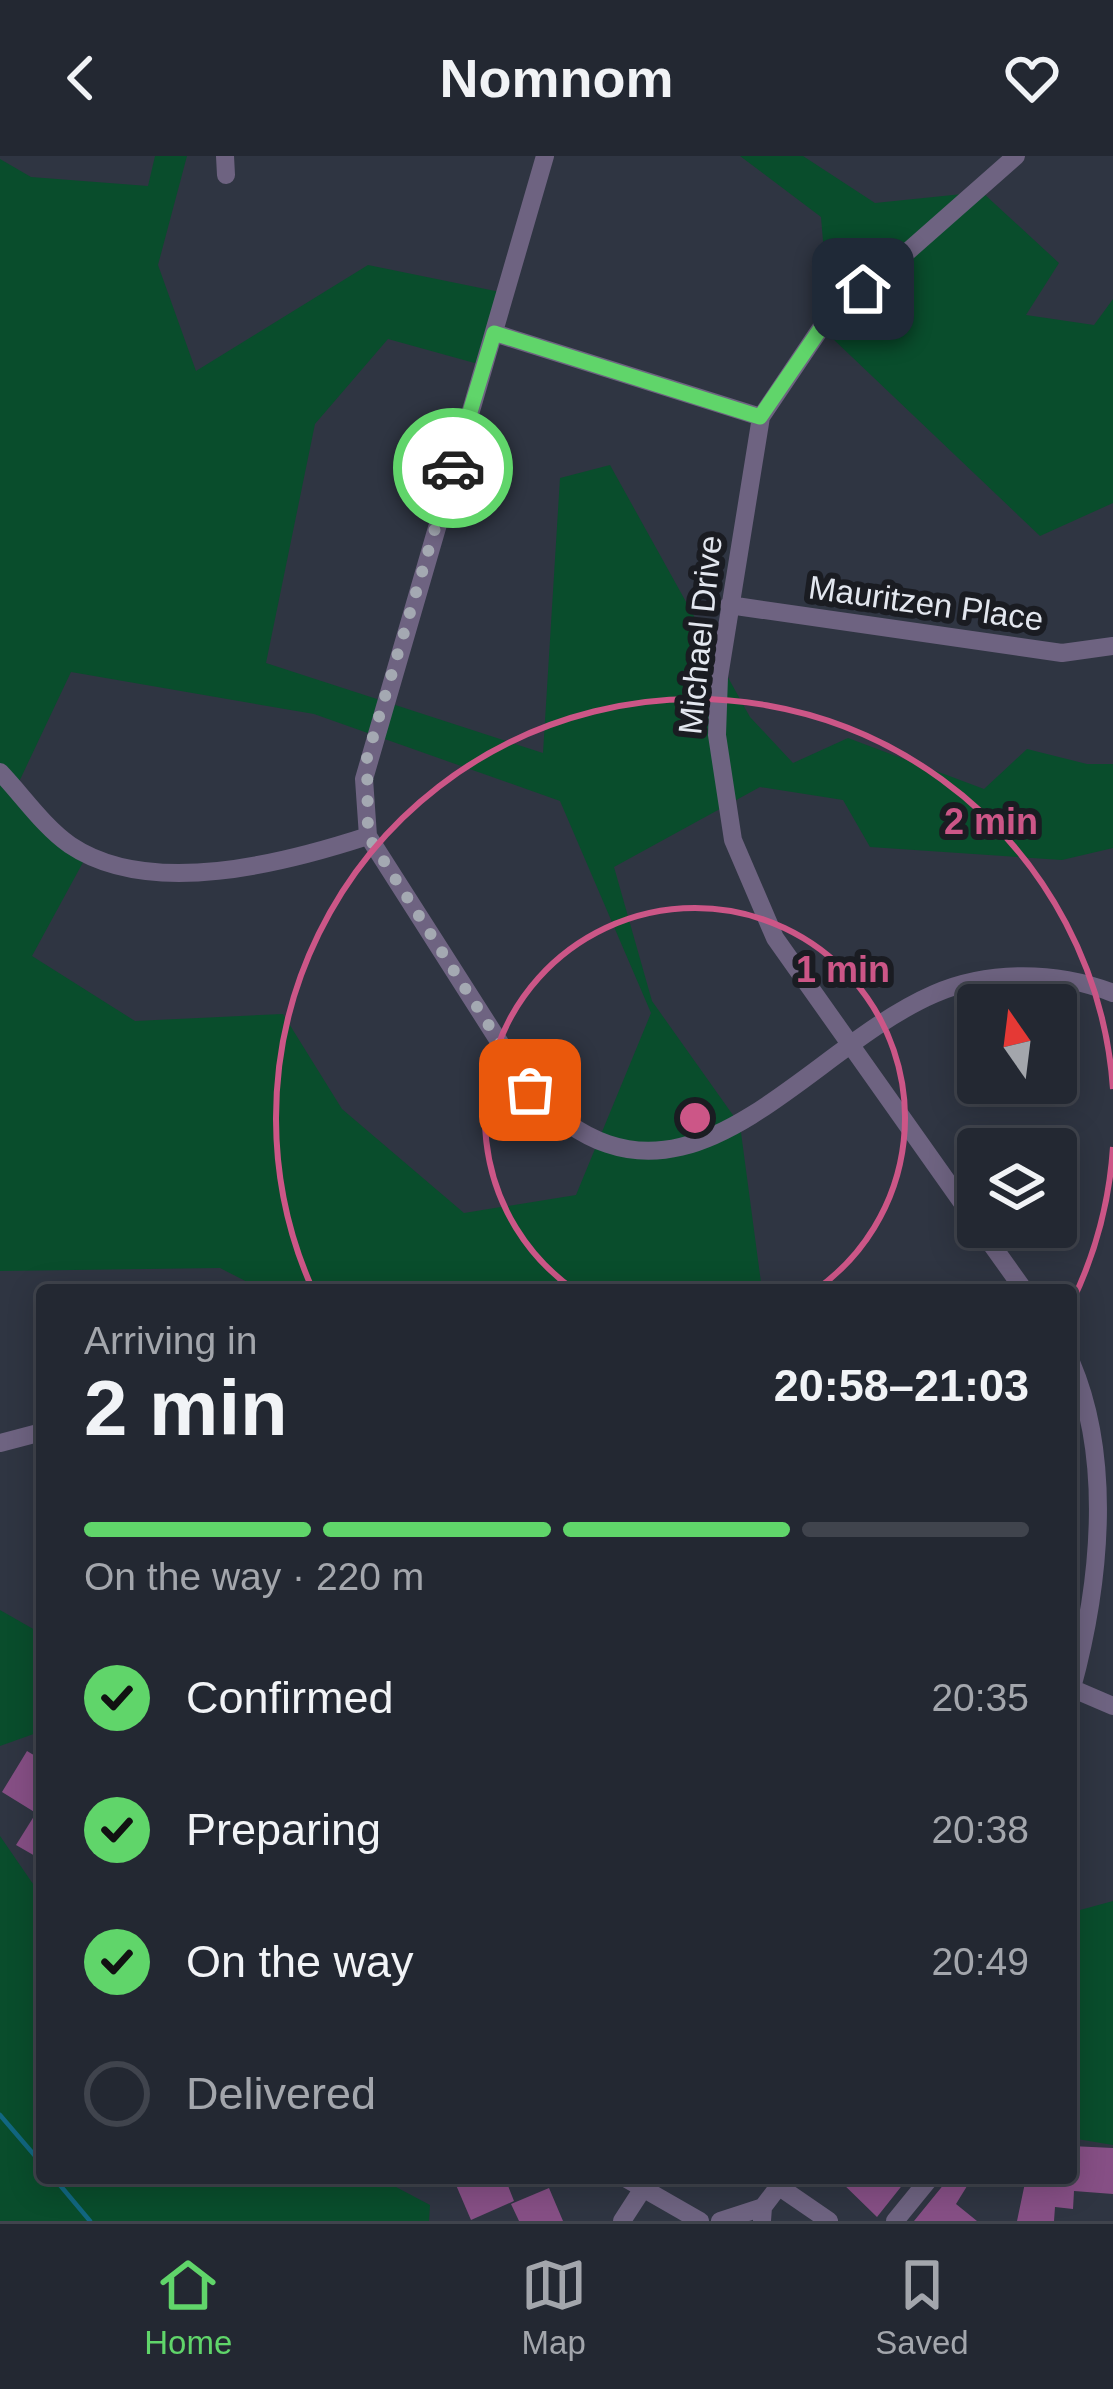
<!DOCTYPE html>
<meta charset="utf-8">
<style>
:root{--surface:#232832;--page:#2f343e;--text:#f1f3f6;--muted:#a3a6ac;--line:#40444d;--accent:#60d56a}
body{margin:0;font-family:Arial,sans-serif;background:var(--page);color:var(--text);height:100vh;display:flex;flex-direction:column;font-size:45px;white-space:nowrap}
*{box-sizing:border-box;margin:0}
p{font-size:39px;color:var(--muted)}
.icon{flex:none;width:66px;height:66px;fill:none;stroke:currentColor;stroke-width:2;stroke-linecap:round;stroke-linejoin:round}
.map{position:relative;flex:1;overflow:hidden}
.sheet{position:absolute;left:36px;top:1128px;width:1041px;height:900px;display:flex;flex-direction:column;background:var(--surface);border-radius:12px;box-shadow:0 6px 30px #0003,0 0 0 3px var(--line)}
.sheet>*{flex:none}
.needle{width:78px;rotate:346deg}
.fabs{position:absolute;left:957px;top:828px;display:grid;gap:24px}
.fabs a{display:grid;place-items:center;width:120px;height:120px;border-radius:12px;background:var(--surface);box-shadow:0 6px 30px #0003,0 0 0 3px var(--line);font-size:60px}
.pin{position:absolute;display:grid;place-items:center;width:102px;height:102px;color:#fff;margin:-51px;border-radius:24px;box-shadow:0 6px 18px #0006}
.courier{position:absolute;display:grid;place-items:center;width:120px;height:120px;margin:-60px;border:9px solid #60d56a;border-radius:50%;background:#fff;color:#222;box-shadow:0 3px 15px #0007}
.headline em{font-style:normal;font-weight:700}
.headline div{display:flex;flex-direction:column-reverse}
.headline{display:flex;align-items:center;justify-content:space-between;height:204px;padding:0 48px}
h1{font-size:78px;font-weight:700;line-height:90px}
.bar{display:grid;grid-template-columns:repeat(4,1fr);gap:18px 12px;align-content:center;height:144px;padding:0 48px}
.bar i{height:15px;border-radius:9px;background:var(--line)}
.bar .on{background:var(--accent)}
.bar p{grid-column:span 4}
ol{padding:0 48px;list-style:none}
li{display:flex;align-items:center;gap:36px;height:132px}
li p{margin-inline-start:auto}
li .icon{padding:12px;border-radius:50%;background:var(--accent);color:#111;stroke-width:4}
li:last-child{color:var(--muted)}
li i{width:66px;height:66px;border:6px solid var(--line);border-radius:50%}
header{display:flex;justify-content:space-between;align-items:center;height:156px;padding:0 48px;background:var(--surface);font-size:54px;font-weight:700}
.dock{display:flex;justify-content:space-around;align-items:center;height:168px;border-top:3px solid var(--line);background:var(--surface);font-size:33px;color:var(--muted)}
.dock a{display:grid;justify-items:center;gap:6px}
.dock .on{color:var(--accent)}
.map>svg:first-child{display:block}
.green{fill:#094d2c;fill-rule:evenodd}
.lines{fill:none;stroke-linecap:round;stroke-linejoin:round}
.stream{stroke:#126781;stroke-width:4.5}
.building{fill:#864f85}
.minor{stroke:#6e6381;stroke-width:18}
.done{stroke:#a4a9b2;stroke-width:12;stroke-dasharray:0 21.6}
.route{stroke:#60d56a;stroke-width:15}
.ring{fill:none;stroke:#cc5687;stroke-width:6}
.labels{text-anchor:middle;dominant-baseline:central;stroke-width:12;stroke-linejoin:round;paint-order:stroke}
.street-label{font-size:33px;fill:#e3e7ef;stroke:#1a1c22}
.centre{fill:#cc5687;stroke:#1a1c22;stroke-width:6}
.ring-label{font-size:36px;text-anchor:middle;font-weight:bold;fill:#cc5687;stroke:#1a1c22;stroke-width:12;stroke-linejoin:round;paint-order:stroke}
</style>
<header><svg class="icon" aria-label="back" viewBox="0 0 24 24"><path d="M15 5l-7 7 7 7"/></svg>Nomnom<svg class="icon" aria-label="heart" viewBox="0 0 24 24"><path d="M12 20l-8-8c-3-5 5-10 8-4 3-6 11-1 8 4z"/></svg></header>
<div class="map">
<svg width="1113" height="2065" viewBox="0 0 1113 2065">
<rect width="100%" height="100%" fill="#2f3542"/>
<path class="green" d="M155,0H187L158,109L196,215L368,109L510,138L489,211L388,183L315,268L266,507L543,597L560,322L610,309L750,561L793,607L848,582L984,633L1027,593L1087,608H1113V692L1062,704L870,691L843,644L760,631L614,711L652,845L740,969L762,1134H263L220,1112L0,1115V3L31,21L148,30ZM71,516L314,558L560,645L651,857L576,1039L464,1057L342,953L283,858L135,865L32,800L87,699L18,628Z
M740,0H803L875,47L982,36L1059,107L1026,159L1094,169L1113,143V347L1040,380L831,181L821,61Z
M0,1454L42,1478V1575L0,1590Z
M0,1680L42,1741V2022H379L430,2049L429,2065H0Z
M1113,1745V1989L1071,1982V1748L1080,1754Z"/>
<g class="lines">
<path class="stream" d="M0,1959L42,2008
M54,2022L90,2065"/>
</g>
<path class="building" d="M27,1595L42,1604V1704L16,1689L36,1657L2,1636Z
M1071,1990L1113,1992V2038L1074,2035L1073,2053L1055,2051L1054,2065H1017L1026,2022H1071Z
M453,2022H505L514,2045L471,2064Z
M837,2022H908L877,2061Z
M949,2022H972L956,2048L977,2065H914Z
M549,2032L563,2065H519L511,2048Z"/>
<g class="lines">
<path class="minor" d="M225,0L226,19
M545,0L364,623L368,680L530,934C680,1093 798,897 934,838C989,814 1057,815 1113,837
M494,177L761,261
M729,449L1062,497L1113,490
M0,616C23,640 43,670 70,689C150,743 285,707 368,680
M978,1069L775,782L733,684L717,579L719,521L761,261L821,172L1016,0
M979,1071L1024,1134
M1071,1206C1113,1304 1100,1429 1072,1532
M0,1287L42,1276
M1071,1532L1113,1550
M625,2022L700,2065
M781,2032L829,2065
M622,2065L642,2034
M720,2065L763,2051
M762,2065L763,2051L785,2022
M895,2065L930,2022"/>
</g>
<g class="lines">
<path class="done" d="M453,312L367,601L368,680L530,934"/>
<path class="route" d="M453,312L494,177L760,261L821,172L863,133"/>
</g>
<g class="ring">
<path d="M573 1133A210 210 0 1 1 817 1133"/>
<path d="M1113 991A419 419 0 0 1 1072 1146M312 1132A419 419 0 1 1 1113 933"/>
</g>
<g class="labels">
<g class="street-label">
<text transform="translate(926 447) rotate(8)">Mauritzen Place</text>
<text transform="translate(700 479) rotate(-84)">Michael Drive</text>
</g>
</g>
<circle cx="695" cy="962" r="18" class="centre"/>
<g class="ring-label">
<text x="991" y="678">2 min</text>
<text x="843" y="826">1 min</text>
</g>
</svg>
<div class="fabs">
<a><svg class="needle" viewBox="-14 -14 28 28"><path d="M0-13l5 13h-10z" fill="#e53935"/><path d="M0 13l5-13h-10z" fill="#a3a6ac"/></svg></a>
<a><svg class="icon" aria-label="layers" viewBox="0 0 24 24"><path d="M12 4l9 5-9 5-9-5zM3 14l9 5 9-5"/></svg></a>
</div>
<div class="pin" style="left:530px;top:934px;background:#ea580c"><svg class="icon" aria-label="bag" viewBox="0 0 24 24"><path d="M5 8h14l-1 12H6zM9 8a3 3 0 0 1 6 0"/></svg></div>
<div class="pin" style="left:863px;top:133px;background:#1f2937"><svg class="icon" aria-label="home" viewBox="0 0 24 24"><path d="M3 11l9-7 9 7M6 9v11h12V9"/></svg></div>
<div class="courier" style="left:453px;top:312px"><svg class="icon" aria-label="car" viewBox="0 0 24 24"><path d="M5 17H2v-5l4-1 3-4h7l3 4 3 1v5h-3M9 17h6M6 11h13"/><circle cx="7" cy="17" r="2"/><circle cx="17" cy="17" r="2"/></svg></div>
<section class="sheet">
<div class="headline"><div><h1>2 min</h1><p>Arriving in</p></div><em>20:58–21:03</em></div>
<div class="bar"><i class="on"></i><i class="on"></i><i class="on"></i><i></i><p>On the way · 220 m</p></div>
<ol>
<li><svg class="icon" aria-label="check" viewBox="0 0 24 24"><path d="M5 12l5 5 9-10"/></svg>Confirmed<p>20:35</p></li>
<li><svg class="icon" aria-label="check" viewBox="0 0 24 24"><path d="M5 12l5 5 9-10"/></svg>Preparing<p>20:38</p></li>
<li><svg class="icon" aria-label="check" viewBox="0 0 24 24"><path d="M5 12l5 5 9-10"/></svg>On the way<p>20:49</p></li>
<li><i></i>Delivered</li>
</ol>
</section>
</div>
<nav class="dock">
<a class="on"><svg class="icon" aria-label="home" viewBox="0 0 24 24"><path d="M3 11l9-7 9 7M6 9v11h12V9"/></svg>Home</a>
<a><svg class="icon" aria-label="map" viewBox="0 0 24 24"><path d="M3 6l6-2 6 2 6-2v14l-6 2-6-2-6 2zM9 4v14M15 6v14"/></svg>Map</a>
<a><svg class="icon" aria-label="saved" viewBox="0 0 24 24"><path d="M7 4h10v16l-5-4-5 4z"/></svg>Saved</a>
</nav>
